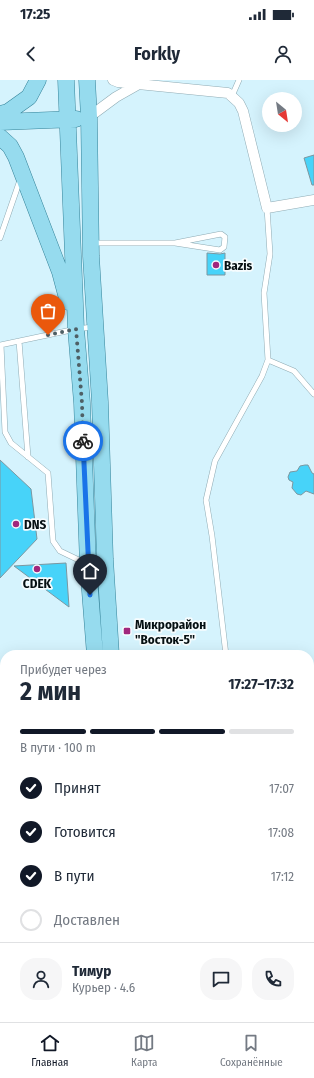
<!DOCTYPE html>
<html lang="ru">
<meta charset="utf-8">
<style>
:root{--surface:#fff;--page:#f6f6f7;--text:#1f2937;--muted:#747a83;--line:#e0e1e3;--accent:#111827}
body{margin:0;font-family:"Fira Sans Condensed",sans-serif;background:var(--page);color:var(--text);height:100vh;display:flex;flex-direction:column;font-size:15px;white-space:nowrap}
*{box-sizing:border-box;margin:0}
p{font-size:13px;color:var(--muted)}
.icon{flex:none;width:22px;height:22px;fill:none;stroke:currentColor;stroke-width:2;stroke-linecap:round;stroke-linejoin:round}
.map{position:relative;flex:1;overflow:hidden}
.panel{position:absolute;left:0px;top:570px;width:314px;height:372px;display:flex;flex-direction:column;background:var(--surface);border-radius:16px 16px 0 0;box-shadow:0 4px 16px #0002}
.panel>*{flex:none}
.needle{width:26px;rotate:150deg}
.fabs{position:absolute;left:262px;top:12px;display:grid;gap:8px}
.fabs a{display:grid;place-items:center;width:40px;height:40px;border-radius:50%;background:var(--surface);box-shadow:0 4px 16px #0002;font-size:20px}
.pin{position:absolute;display:grid;place-items:center;width:34px;height:34px;color:#fff;margin:-41px -17px;border-radius:50% 50% 50% 0;rotate:-45deg;box-shadow:0 0 4px #0007}
.pin .icon{rotate:45deg}
.courier{position:absolute;display:grid;place-items:center;width:40px;height:40px;margin:-20px;border:3px solid #1a73e8;border-radius:50%;background:#fff;color:#222;box-shadow:0 1px 5px #0007}
.headline em{font-style:normal;font-weight:700}
.headline div{display:flex;flex-direction:column-reverse}
.headline{display:flex;align-items:center;justify-content:space-between;height:68px;padding:0 20px}
h1{font-size:26px;font-weight:700;line-height:30px}
.bar{display:grid;grid-template-columns:repeat(4,1fr);gap:6px 4px;align-content:center;height:48px;padding:0 20px}
.bar i{height:5px;border-radius:3px;background:var(--line)}
.bar .current{background:var(--accent)}
.bar p{grid-column:span 4}
.line{display:flex;align-items:center;gap:10px;padding:0 20px;border-top:1px solid var(--line)}
.line div{flex:1}
.round{display:grid;place-items:center;flex:none;width:42px;height:42px;border-radius:16px;background:var(--page)}
ol{padding:0 20px;list-style:none}
li{display:flex;align-items:center;gap:12px;height:44px}
li p{margin-inline-start:auto}
li .icon{padding:4px;border-radius:50%;background:var(--accent);color:#fff;stroke-width:4}
li:last-child{color:var(--muted)}
li i{width:22px;height:22px;border:2px solid var(--line);border-radius:50%}
.status{display:flex;justify-content:space-between;align-items:center;height:28px;padding:0 20px;background:var(--surface);direction:ltr}
.status svg{height:11px;fill:currentColor}
header{display:flex;justify-content:space-between;align-items:center;height:52px;padding:0 20px;background:var(--surface);font-size:18px;font-weight:700}
.dock{display:flex;justify-content:space-around;align-items:center;height:56px;border-top:1px solid var(--line);background:var(--surface);font-size:11px;color:var(--muted)}
.dock a{display:grid;justify-items:center;gap:2px}
.dock .current{color:var(--accent)}
.map>svg:first-child{display:block}
.building{fill:#47d3f9;stroke:#7c97a0}
.lines{fill:none;stroke-linecap:round;stroke-linejoin:round}
.lane-casing{stroke:#8fabb4;stroke-width:6}
.street-casing{stroke:#8fabb4;stroke-width:11}
.primary-casing{stroke:#36849a;stroke-width:17}
.lane{stroke:#fff;stroke-width:5}
.street{stroke:#fff;stroke-width:10}
.primary{stroke:#96dbee;stroke-width:16}
.done{stroke:#4e5f65;stroke-width:4;stroke-dasharray:0 7.2}
.route{stroke:#1a73e8;stroke-width:5}
.poi-dot{fill:#a1277d;stroke:#f6fcfe;stroke-width:1.5}
.labels{text-anchor:middle;dominant-baseline:central;stroke-width:3.5;stroke-linejoin:round;paint-order:stroke}
.poi-label{font-size:13px;font-weight:bold;fill:#061013;stroke:#f6fcfe;text-anchor:start}
</style>
<div class="status"><b>17:25</b><svg viewBox="0 0 49 12"><path d="M0 12V9h3v3zM5 12V6h3v6zM10 12V3h3v9zM15 12V0h3v12zM26 1h20v11H26zM47 4h2v5h-2z"/></svg></div>
<header><svg class="icon" aria-label="back" viewBox="0 0 24 24"><path d="M15 5l-7 7 7 7"/></svg>Forkly<svg class="icon" aria-label="person" viewBox="0 0 24 24"><circle cx="12" cy="8" r="4"/><path d="M4 21q1-7 8-7t8 7"/></svg></header>
<div class="map">
<svg width="314" height="942" viewBox="0 0 314 942">
<rect width="100%" height="100%" fill="#d5f3fd"/>
<path class="building" d="M314,75V105H312L304,78Z
M207,173L220,174L225,173V195H207Z
M0,380L31,409L37,459L0,498Z
M305,385H308L312,393L314,394V414L306,411L301,415L297,414L292,408L293,402L289,400L288,397L290,392L297,391L300,386Z
M66,483L69,527L14,486Z"/>
<g class="lines">
<defs>
<path id="lane" d="M232,16L239,0
M0,158L20,100
M93,163H175L220,170L224,167L225,157L221,154L175,163
M19,261L28,377
M0,265L76,249L93,247
M1,265L5,352L11,363L48,393L53,461L60,471L85,483
M268,280L294,291L314,314
M226,575L212,456L206,420L215,381L262,296L268,280L264,213L270,174L267,128
M0,606L5,608
M309,671L314,662
M309,793L314,791
M309,846L314,858
M167,937L168,942"/>
<path id="street" d="M113,0L118,2L228,13L239,23L243,31L267,128L314,120
M89,37L116,17L139,4
M309,679L314,678
M0,691L5,689"/>
<path id="primary" d="M66,0L76,249L82,323L88,485L95,575
M87,0L89,37L91,176L100,322L105,479L111,575
M0,34L8,32L29,17L38,0
M0,42L76,39
M0,57L10,66L16,77L60,192L68,222
M198,937L200,942
M218,937L220,942"/>
</defs>
<use href="#lane" class="lane-casing"/>
<use href="#street" class="street-casing"/>
<use href="#primary" class="primary-casing"/>
<use href="#lane" class="lane"/>
<use href="#street" class="street"/>
<use href="#primary" class="primary"/>
</g>
<g class="lines">
<path class="done" d="M48,255L76,249L82,323L83,361"/>
<path class="route" d="M83,361L90,515"/>
</g>
<g class="poi-dot">
<circle cx="216" cy="185" r="4"/>
<circle cx="16" cy="444" r="4"/>
<circle cx="37" cy="489" r="4"/>
<rect x="123" y="547" width="8" height="8" rx="2"/>
</g>
<g class="labels">
<g class="poi-label">
<text x="224" y="185">Bazis</text>
<text x="24" y="444">DNS</text>
<text x="37" y="503" text-anchor="middle">CDEK</text>
<text x="135" y="544">Микрорайон<tspan x="135" dy="15">"Восток-5"</tspan></text>
</g>
</g>
</svg>
<div class="fabs">
<a><svg class="needle" viewBox="-14 -14 28 28"><path d="M0-13l5 13h-10z" fill="#e53935"/><path d="M0 13l5-13h-10z" fill="#747a83"/></svg></a>
</div>
<div class="pin" style="left:48px;top:255px;background:#ea580c"><svg class="icon" aria-label="bag" viewBox="0 0 24 24"><path d="M5 8h14l-1 12H6zM9 8a3 3 0 0 1 6 0"/></svg></div>
<div class="pin" style="left:90px;top:515px;background:#1f2937"><svg class="icon" aria-label="home" viewBox="0 0 24 24"><path d="M3 11l9-7 9 7M6 9v11h12V9"/></svg></div>
<div class="courier" style="left:83px;top:361px"><svg class="icon" aria-label="bike" viewBox="0 0 24 24"><circle cx="6" cy="16" r="4"/><circle cx="18" cy="16" r="4"/><path d="M6 16l4-8h5l3 8M10 8l3 8H6M13 5h3"/></svg></div>
<section class="panel">
<div class="headline"><div><h1>2 мин</h1><p>Прибудет через</p></div><em>17:27–17:32</em></div>
<div class="bar"><i class="current"></i><i class="current"></i><i class="current"></i><i></i><p>В пути · 100 m</p></div>
<ol>
<li><svg class="icon" aria-label="check" viewBox="0 0 24 24"><path d="M5 12l5 5 9-10"/></svg>Принят<p>17:07</p></li>
<li><svg class="icon" aria-label="check" viewBox="0 0 24 24"><path d="M5 12l5 5 9-10"/></svg>Готовится<p>17:08</p></li>
<li><svg class="icon" aria-label="check" viewBox="0 0 24 24"><path d="M5 12l5 5 9-10"/></svg>В пути<p>17:12</p></li>
<li><i></i>Доставлен</li>
</ol>
<div class="line" style="height:72px"><a class="round"><svg class="icon" aria-label="person" viewBox="0 0 24 24"><circle cx="12" cy="8" r="4"/><path d="M4 21q1-7 8-7t8 7"/></svg></a><div><b>Тимур</b><p>Курьер · 4.6</p></div><a class="round"><svg class="icon" aria-label="chat" viewBox="0 0 24 24"><path d="M4 5h16v11H9l-5 4z"/></svg></a><a class="round"><svg class="icon" aria-label="phone" viewBox="0 0 24 24"><path d="M5 4h4l2 5-3 2q2 4 5 5l2-3 5 2v4C11 20 4 13 5 4z"/></svg></a></div>
</section>
</div>
<nav class="dock">
<a class="current"><svg class="icon" aria-label="home" viewBox="0 0 24 24"><path d="M3 11l9-7 9 7M6 9v11h12V9"/></svg>Главная</a>
<a><svg class="icon" aria-label="map" viewBox="0 0 24 24"><path d="M3 6l6-2 6 2 6-2v14l-6 2-6-2-6 2zM9 4v14M15 6v14"/></svg>Карта</a>
<a><svg class="icon" aria-label="saved" viewBox="0 0 24 24"><path d="M7 4h10v16l-5-4-5 4z"/></svg>Сохранённые</a>
</nav>
